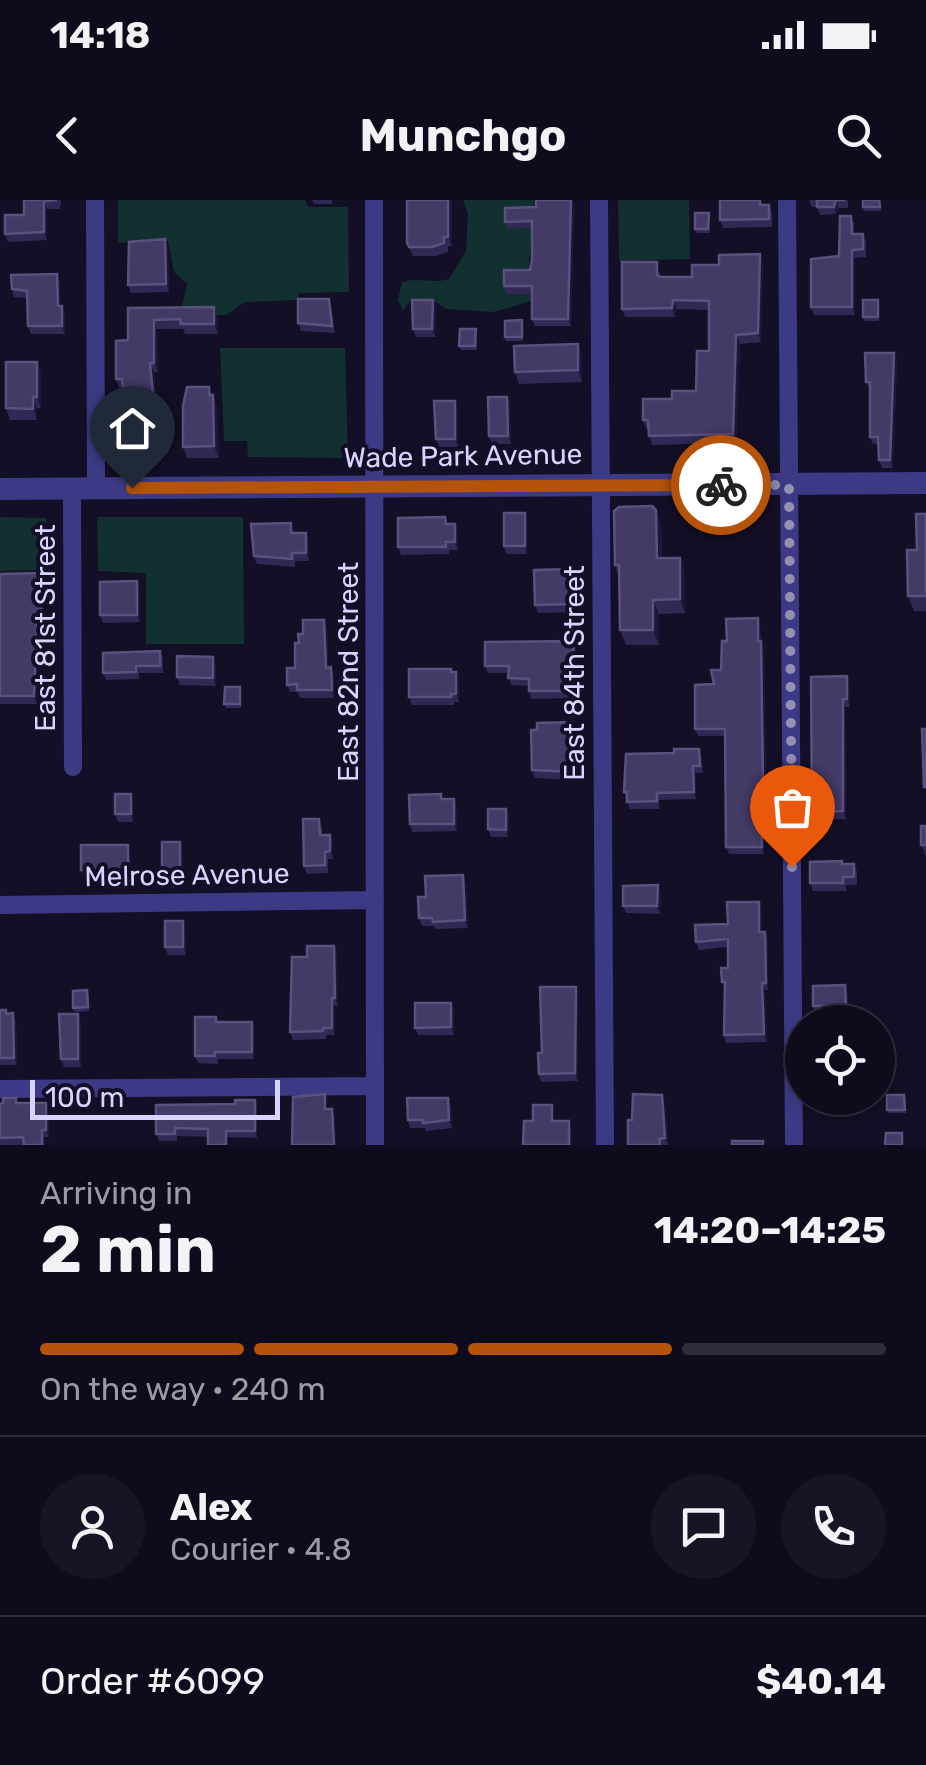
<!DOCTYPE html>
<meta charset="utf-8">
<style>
:root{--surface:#0e0b1c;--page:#171425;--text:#f1f3f6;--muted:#9b9ba3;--line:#2e2b3b;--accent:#b45309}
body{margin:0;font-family:Rubik,sans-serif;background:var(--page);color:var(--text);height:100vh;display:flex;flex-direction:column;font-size:38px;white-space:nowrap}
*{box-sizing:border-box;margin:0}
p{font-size:32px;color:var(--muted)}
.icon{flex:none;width:55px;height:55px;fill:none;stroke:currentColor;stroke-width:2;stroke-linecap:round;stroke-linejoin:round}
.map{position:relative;height:945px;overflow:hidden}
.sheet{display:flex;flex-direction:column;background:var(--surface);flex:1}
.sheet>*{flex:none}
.controls{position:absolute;left:785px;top:805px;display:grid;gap:20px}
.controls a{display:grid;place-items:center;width:110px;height:110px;border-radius:50%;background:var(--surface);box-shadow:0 5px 15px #0003,0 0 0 2px var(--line);font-size:50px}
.scale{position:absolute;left:30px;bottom:25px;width:250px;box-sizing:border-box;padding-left:10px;border:5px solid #d9d4ff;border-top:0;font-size:28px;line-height:35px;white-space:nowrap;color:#d9d4ff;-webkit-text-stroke:8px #130f26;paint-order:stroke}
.pin{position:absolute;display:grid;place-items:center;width:85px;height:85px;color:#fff;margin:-102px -42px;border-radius:50% 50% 50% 0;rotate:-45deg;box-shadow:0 0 10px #0007}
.pin .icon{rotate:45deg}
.courier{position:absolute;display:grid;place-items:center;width:100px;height:100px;margin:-50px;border:8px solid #b45309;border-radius:50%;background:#fff;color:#222;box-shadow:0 2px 12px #0007}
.head em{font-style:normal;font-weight:700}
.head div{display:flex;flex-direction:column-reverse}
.head{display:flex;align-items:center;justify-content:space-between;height:170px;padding:0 40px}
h1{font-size:65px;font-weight:700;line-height:75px}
.bar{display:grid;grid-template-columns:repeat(4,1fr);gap:15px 10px;align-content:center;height:120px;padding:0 40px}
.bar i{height:12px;border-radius:8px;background:var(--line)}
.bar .selected{background:var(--accent)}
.bar p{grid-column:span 4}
.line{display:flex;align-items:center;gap:25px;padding:0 40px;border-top:2px solid var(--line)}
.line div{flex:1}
.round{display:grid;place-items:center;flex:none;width:105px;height:105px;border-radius:52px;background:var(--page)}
.status{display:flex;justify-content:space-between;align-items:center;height:70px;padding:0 50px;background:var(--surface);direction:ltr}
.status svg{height:28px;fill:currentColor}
header{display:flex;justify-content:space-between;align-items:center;height:130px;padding:0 40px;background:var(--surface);font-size:45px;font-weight:700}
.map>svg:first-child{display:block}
.green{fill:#12302f}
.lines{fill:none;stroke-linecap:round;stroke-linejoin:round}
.minor{stroke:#3d3a85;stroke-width:18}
.tertiary{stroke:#3d3a85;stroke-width:22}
.wall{fill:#312854}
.shaded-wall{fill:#1d163a}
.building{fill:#433a66;stroke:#5a527e;stroke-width:2.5}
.done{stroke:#948fb3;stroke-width:10;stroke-dasharray:0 18}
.route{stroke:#b45309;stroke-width:12}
.labels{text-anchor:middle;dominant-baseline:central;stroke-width:8;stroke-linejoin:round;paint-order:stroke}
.street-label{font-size:28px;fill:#d9d4ff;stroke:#130f26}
</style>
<div class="status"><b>14:18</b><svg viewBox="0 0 49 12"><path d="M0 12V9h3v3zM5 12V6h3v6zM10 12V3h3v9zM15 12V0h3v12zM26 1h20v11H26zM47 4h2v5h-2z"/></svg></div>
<header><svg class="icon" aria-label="back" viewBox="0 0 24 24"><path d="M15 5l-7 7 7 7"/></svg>Munchgo<svg class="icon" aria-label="search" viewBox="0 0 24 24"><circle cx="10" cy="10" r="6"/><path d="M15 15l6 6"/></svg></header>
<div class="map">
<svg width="926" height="945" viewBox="0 0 926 945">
<rect width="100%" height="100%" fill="#130f26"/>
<path class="green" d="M118,0H305L308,7H348L349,92L300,93L297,100L245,102L226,115H180L187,84L174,72L168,41L118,43Z
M463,0H534L528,79L538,99L494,112L446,109L434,101H410L403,111L398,100L402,82C419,77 432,84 449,79L466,51L468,14Z
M618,0H689L690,59L619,61Z
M220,148H345L348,258L248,257L247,241H224Z
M0,317L46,318L47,370L0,371Z
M97,317H243L244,444H146V373L98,371Z"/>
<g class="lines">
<path class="minor" d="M95,0L96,288
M374,0L375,945
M599,0L605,945
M787,0L794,945
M72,288L73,567
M0,705L375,700
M0,889L375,886"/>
<path class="tertiary" d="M0,289L926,283"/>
</g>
<path class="wall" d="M24,0H61L60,9H47V40L8,42L5,34L24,15Z
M312,0H332V4H314Z
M452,0V46H448V52L436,56H413L407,43Z
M760,0L762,5H769L772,13V27L723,28L720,20Z
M809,0H848V8H839L836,14L820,15L817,7H812Z
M881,0V11H864L863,7Z
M574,6L571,126H535L532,119V94H507L504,86L530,70L532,60V28L508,29L505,22Z
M709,13L710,33H696L695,29Z
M851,16L854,24V34H863L866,42V57L855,58V115H814L811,107L839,56Z
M168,47L169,92L131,93L128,85Z
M760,54L763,63L761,142L740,144L736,243L652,245L648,229H646L643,220L672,199L696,191L709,151V110L677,109L675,117H625L622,109L660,71V76L692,77L719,65Z
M57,74L60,82V106H62L65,114V134H31L28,126L27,98L14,97L12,89Z
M329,99L331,107L335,133L301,131L298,123Z
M433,100L436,108L435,137H416L413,129Z
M878,100L879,121H864L863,117Z
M128,108L217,116L218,134H185L183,129H157L158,172H154L157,215H140L136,206V197H126L123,188H119L116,179L128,140Z
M523,124V141H506L505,137Z
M476,129L477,150H461L459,146Z
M894,153L897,161L893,268H882L879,260L878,244H873L870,237V190L866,182Z
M582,156V182L519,184L515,172Z
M37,162L41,174V208H37V220H10L6,208Z
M209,187L217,206L219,258H187L183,247Z
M507,197L510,205L511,244H492L489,236Z
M458,209V247H439L436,239Z
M525,313L527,321V354H506L504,346Z
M926,314V411H914L908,396Z
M445,317L448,324L458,331V350H449V354L401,355L398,347Z
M661,324L662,358H680L685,373V413L659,414V445H626L620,430L619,377L615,365Z
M294,330V333L309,340V361H295V367L257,364L254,356Z
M573,369L576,377L577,412L538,413L535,405Z
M0,374L43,381L44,429H40L37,504H0Z
M140,389V422L103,423L100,415Z
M758,418L760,426L761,441L764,449L766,592H760L757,624L764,632V654H729L726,647L725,536H698L695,529L721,470L727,441Z
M327,427L328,467L334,475V498H300L298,492H290L287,485L295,468L299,443L303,434Z
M573,441L576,448L578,498L531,499L529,486L511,485L508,473H488L485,466Z
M160,451L163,458V473H139V479L106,480L103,473Z
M216,464V486L180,485L177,477Z
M811,477L850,484V507H845L846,619L815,620L812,612Z
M459,480V502H454V505H412L409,497Z
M241,491V508H226L224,504Z
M573,522L576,530L577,580L535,578L532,570L537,530Z
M701,556L703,573H696V599L659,600V609H630L624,592Z
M442,599H454L456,606L457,631L412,632L410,624Z
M133,602V622H118L115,614Z
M506,609L509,617L508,637H491L488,629Z
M322,626V635H330L333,643V659H328V673L307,674L304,666Z
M926,626V656L921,645Z
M182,649L183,681H165L162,673Z
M130,653L131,684H110L109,680L84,678L81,670Z
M854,664L857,672V685H846V691H813L810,683Z
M463,675L466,683L468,728L435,729L434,726H422L419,718L426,697Z
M661,693L660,714L626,713L623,706Z
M759,702L762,709V732L768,739V790H765L767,842L726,843L724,835L725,789L722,782L728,768V747L699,750L696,742L728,724Z
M183,721L185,729L186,755H168L165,747Z
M334,746L337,753L338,806H334L335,835H326V839L293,840L290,832L307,757Z
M576,787L578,794V881L541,882L539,874L542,853Z
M848,792L849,814H816L813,806Z
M89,794V811L75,812L73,808Z
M451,803L454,811V835H418L415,828Z
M0,810H6L7,814L16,820L17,865H0Z
M81,822V867H64L61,859Z
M217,822H252L254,830V859H218V864L198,863L195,856Z
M16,898L18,903L48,911L49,937H44V945H0V904Z
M817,898H852V899L818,900Z
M906,899V913H889L887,910Z
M255,900L257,907V938L177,936V941H159L156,934L235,904Z
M665,903L668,945H628L632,920Z
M451,906L452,928L426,931L425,928H410L408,920Z"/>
<path class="shaded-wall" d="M448,0H452V46L448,37Z
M572,0L574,6L571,126L568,119Z
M836,0L839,8L836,14L834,7Z
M44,1L47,9V40L44,32Z
M165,39L168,47L169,92L166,84Z
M852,50L855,58V115L852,107Z
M760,54L763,63L761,142L758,133Z
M57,74L60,82L61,114L58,106Z
M433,100L436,108L435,137L432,129Z
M673,100L677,109L675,117L672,108Z
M62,106L65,114V134L62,126Z
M214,107L217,116L218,134L214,124Z
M154,120L157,129L158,172L154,163Z
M736,135L740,144L736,243L733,234Z
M578,144L582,156V182L578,170Z
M894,153L897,161L893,268L890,260Z
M37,162L41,174V208L37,197Z
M150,163L154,172L157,215L154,205Z
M213,195L217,206L219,258L214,246Z
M33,197L37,208V220L33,209Z
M507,197L510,205L511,244L508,236Z
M455,201L458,209V247L455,239Z
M656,310L661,324L662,373L657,358Z
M525,313L527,321V354L525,346Z
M455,324L458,331V350L455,342Z
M306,333L309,340V361L306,353Z
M680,358L685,373V413L680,399Z
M573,369L576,377L577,412L574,404Z
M40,373L43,381L44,429L41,421Z
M137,381L140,389V422L137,415Z
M653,400L659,414V445L653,430Z
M758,418L760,426L761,449L758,441Z
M324,420L327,427L328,475L326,468Z
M37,421L40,429L37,504L34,496Z
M573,441L576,448L578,498L575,491Z
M761,441L764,449L766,592L763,584Z
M213,457L216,464V486L213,478Z
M331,467L334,475V498L332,490Z
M456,472L459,480V502L456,494Z
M847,476L850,484V507L847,499Z
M843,499L845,507L846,619L843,611Z
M573,522L576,530L577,580L574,572Z
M693,566L696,573V599L694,592Z
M757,585L760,592L757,632L754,624Z
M131,594L133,602V622L131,614Z
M454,599L456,606L457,631L454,624Z
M506,609L509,617L508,637L506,630Z
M761,624L764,632V654L762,647Z
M330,635L333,643V659L330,651Z
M180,642L182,649L183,681L180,673Z
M128,645L130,653L131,684L128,676Z
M463,675L466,683L468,728L465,720Z
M658,685L661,693L660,714L657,706Z
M759,702L762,709V740L759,732Z
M183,721L185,729L186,755L183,747Z
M765,732L768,739V790L766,783Z
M334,746L337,753L338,806L335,798Z
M762,783L765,790L767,842L764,834Z
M845,785L848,792L849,814L846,806Z
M576,787L578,794V881L575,873Z
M332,798L334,806L335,835L332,828Z
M451,803L454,811V835L451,827Z
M13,813L16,820L17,865L14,858Z
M78,814L81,822V867L78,859Z
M252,822L254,830V859L252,852Z
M662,895L665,903L668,945L665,938Z
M448,898L451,906L452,928L449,920Z
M255,900L257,907V938L255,931Z
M46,903L48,911L49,937L46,930Z
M332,909L335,916L336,945H334Z
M569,921L572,929V945H569Z"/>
<path class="building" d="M24,0H57L44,1V32L5,34V15H24Z
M407,0H448V37H444V43L432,47H409L407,43Z
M536,0H571L568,119H532V86H504V70H530L532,60V21L505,22V8L536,7Z
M720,0H760V5H769V19L720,20Z
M817,0H845H836L834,7H817Z
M863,0H879L880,7H863Z
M695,13H709L708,29H695Z
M840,16H851L852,34H863V49L852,50V107H811V59L839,56Z
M165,39L166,84L128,85L129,42Z
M760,54L758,133L736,135L733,234L649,236L648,220H643V199H672V191H696L697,151H709V101L673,100L672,108L622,109V62H657V75L661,77H692V65H719V55Z
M57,74L58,106H62V126H28L27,91L12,89L11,75Z
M298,99H329L332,126L298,123Z
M412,100H433L432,129H413Z
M863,100H878V117H863Z
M214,107V124H181L180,119L154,120V163H150L154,205L136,206V187L123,188L122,179H116V141L128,140V108Z
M522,120V137H505V121Z
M460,129H476L475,146H459Z
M578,144V170L515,172L514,146Z
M865,153H894L890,260H879L878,237H870V182H866Z
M6,162H37V197H33V209L6,208Z
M187,187H209V195H213L214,246L183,247V206Z
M488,197H507L508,236H489Z
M434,201H455V239H436Z
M652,306L656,310L657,358H680V399L653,400V430H620L619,365H615L614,311L619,307Z
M504,313H525V346H504Z
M916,314H926V396H908L907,350H917Z
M445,317L446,324H455V342H446V347H398V318Z
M291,323V333H306V353H292V359L254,356L251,324Z
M573,369L574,404L535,405L534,370Z
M40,373L41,421H37L34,496H0V374Z
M137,381V415H100V382Z
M758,418V441H761L763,584L757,585L754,624H761L762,647H726L725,529H695V485L714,484L711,470H721L722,441H727L726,419Z
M303,420H324L326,468L331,467L332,490H297V484L287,485V468H295V443H299L298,434H303Z
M573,441L575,491H529V479L508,478L509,466H485V442Z
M160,451V466H136V472L103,473V453Z
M177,456L213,457V478L177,477Z
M409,469H451V472H456V494H451V497H409Z
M847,476V499H843V611L812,612L811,477Z
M225,487H240V504H224Z
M573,522L574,572L532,570L531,530H537V523Z
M922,529H926V587H924Z
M674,549H699L700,566H693L694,592L657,593V601L627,602V592H624L626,554L674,553Z
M115,594H131V614H115Z
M441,594V599H454V624H410L409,595Z
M488,609H506V630L488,629Z
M303,619H319L320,635H330V651L325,652V665L304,666Z
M921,626H926V645H921Z
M162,642H180V673H162Z
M81,645H128V676H107V672L81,670Z
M842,661V664H854V677H843V683H810V662Z
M463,675L465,720L433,722L432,718H419L418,697H426L425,676Z
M658,685L657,706H623V686Z
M727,702H759V732H765L766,783H762L764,834L724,835L725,782H722L721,768H728V739L696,742L695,725L728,724Z
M165,721H183V747H165Z
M307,746H334L335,798H332V828H323V831L290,832L292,757H307Z
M845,785L846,806H813V786Z
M540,787H576L575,873L539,874L538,853H542Z
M87,790L88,807L73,808V791Z
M415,803H451V827L415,828Z
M0,810H6V814L13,813L14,858H0Z
M59,814H78V859H61Z
M195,817H216V822H252V852H215V856H195Z
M325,894V909H332L334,945H292L293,897Z
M633,894L662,895L665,938L659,939L660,945H628V920H632Z
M887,895H904L905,910H887Z
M3,898H16V903H46V930H42V945H24L23,937L0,938V904L3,903Z
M407,898H448L449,920L423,923V920H408Z
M235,900H255V931H226V945H208V929L175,928V934H156V905L235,904Z
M533,905H552V921H569V945H523L524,921H533Z
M886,933H902V945H885Z
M732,941H763V945H732Z"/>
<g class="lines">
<path class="done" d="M721,285H789L792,667"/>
<path class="route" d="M132,288L721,285"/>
</g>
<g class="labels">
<g class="street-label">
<text transform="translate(463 256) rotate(-1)">Wade Park Avenue</text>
<text transform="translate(45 428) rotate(-90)">East 81st Street</text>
<text transform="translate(348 472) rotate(-90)">East 82nd Street</text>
<text transform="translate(574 473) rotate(-90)">East 84th Street</text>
<text transform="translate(187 675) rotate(-1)">Melrose Avenue</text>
</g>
</g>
</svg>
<div class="controls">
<a><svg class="icon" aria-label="locate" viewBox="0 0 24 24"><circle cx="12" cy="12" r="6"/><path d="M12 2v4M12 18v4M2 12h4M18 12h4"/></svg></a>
</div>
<div class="scale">100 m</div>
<div class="pin" style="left:792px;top:667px;background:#ea580c"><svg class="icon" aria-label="bag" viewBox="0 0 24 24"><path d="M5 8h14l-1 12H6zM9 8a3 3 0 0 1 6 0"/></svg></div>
<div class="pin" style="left:132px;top:288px;background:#1f2937"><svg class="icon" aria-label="home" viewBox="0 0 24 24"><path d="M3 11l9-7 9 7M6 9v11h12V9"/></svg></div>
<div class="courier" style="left:721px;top:285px"><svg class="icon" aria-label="bike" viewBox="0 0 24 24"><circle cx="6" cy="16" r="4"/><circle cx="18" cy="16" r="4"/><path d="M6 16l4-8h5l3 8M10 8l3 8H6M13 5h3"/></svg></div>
</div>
<section class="sheet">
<div class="head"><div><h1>2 min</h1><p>Arriving in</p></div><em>14:20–14:25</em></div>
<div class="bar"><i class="selected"></i><i class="selected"></i><i class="selected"></i><i></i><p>On the way · 240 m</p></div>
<div class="line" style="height:180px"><a class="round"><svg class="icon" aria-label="person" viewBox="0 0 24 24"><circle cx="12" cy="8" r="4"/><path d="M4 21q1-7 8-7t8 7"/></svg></a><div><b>Alex</b><p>Courier · 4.8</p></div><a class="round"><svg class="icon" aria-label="chat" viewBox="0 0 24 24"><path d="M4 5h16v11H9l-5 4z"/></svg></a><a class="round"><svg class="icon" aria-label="phone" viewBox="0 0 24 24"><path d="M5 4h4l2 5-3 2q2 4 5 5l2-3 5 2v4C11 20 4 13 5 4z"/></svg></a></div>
<div class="line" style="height:130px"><div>Order #6099</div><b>$40.14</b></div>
</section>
